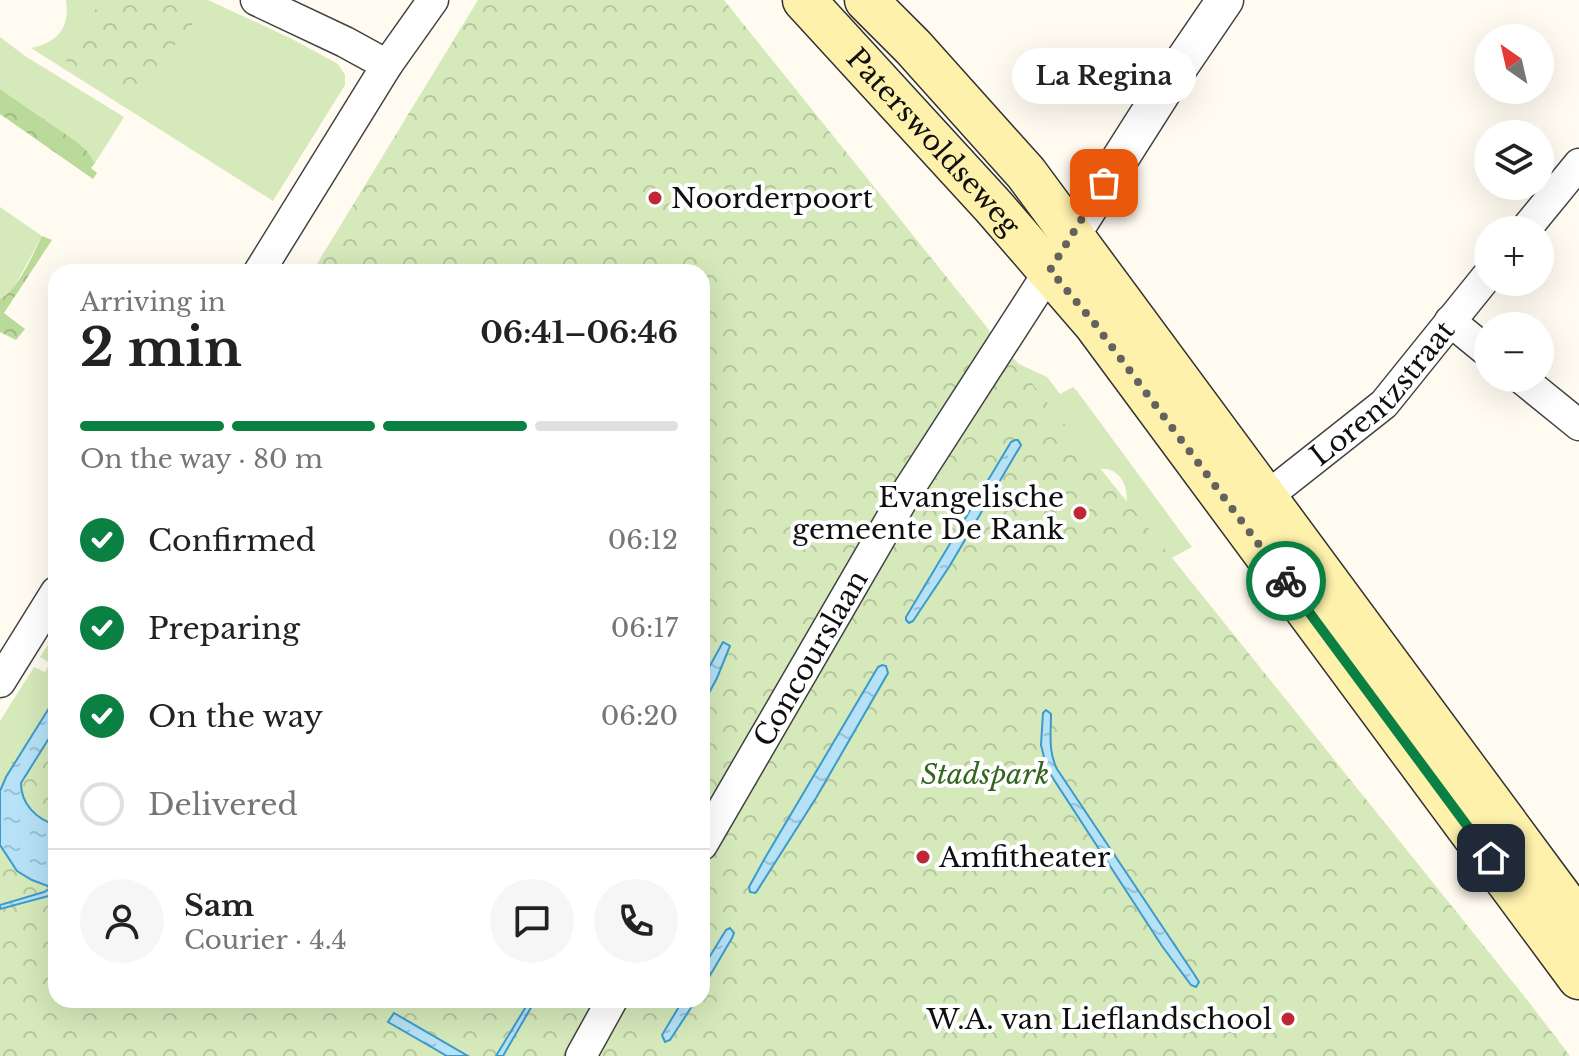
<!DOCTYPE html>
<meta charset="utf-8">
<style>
:root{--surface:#fff;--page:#f6f6f6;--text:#222;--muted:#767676;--line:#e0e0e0;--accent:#0b8043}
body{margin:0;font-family:"Libre Baskerville",serif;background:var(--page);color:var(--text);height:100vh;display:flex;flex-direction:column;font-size:30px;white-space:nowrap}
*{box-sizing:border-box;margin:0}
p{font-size:26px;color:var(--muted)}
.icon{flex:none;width:44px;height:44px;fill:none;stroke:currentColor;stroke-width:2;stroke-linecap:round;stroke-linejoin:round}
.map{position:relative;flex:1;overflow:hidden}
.details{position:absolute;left:48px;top:264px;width:662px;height:744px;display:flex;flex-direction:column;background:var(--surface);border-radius:24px;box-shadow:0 8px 32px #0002}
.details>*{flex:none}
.needle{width:52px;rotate:326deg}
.buttons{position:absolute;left:1474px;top:24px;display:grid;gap:16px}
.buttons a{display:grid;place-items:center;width:80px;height:80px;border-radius:50%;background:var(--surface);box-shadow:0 8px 32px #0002;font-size:40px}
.pin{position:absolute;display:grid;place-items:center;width:68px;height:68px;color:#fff;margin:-34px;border-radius:16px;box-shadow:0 4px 12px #0006}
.courier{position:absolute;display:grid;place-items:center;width:80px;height:80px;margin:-40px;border:6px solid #0b8043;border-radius:50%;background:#fff;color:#222;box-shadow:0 2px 10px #0007}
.bubble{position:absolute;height:56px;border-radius:28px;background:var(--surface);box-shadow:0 8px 32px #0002;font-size:26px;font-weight:800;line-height:56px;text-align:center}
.summary em{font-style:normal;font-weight:800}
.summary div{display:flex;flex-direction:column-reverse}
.summary{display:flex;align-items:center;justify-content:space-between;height:136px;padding:0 32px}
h1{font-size:52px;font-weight:800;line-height:60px}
.bar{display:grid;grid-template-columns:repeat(4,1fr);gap:12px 8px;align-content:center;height:96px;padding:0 32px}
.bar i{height:10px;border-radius:6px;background:var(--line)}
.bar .current{background:var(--accent)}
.bar p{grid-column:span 4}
.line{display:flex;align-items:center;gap:20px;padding:0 32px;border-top:2px solid var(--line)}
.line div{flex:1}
.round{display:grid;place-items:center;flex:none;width:84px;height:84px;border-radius:42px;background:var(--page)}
ol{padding:0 32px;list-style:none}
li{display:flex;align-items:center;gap:24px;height:88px}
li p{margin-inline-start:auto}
li .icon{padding:8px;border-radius:50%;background:var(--accent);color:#fff;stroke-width:4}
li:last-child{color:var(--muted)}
li i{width:44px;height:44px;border:4px solid var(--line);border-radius:50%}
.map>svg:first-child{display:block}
.grass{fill:#d5e9ba}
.forest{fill:url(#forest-crowns)}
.park{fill:url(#park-crowns)}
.water{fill:url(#water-ripples);stroke:#3d9bcc;stroke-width:2}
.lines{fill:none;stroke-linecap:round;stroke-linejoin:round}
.minor-casing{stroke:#424242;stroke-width:33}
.tertiary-casing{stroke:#424242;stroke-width:39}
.secondary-casing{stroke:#313131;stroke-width:45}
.minor{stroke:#fff;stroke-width:30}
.tertiary{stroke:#fff;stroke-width:36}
.secondary{stroke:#fef1ac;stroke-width:42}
.done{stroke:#63625e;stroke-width:8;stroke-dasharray:0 14.4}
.route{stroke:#0b8043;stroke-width:10}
.poi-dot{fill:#be2736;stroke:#fff;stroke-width:3}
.labels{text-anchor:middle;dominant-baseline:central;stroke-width:8;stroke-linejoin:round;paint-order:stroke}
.street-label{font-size:28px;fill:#0f0f0f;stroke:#fff}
.poi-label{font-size:28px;fill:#0f0f0f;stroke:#fff;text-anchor:start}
.park-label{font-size:28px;font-style:italic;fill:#32661f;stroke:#fff}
</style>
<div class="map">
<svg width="1579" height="1056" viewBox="0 0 1579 1056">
<defs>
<pattern id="forest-crowns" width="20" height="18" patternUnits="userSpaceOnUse" patternTransform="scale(2)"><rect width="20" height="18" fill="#bada99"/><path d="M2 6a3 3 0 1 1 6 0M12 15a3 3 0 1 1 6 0" fill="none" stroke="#9fba83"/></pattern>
<pattern id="park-crowns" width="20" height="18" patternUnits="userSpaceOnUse" patternTransform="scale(2)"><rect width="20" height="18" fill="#d5e9ba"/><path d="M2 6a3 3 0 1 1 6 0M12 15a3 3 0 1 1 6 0" fill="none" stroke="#b6c79f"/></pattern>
<pattern id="water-ripples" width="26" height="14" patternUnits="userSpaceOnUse" patternTransform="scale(2)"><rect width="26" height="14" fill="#b6e1f6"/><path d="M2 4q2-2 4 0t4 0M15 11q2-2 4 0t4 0" fill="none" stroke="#9bc0d2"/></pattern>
</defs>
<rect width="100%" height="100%" fill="#fffbf0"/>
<path class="grass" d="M66,0H208L292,39L338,64L345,75V85L273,201L31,48C58,42 70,28 66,0Z
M0,37L25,56L124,117L95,163L87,151L77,142L0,89Z
M0,207L42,236L12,291L4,299H0Z
M1006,351L1019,364L1047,377L1060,394L1073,387L1077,391L1192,547L1147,571L1127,503C1128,476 1111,461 1086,473Z
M56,632V697L0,791V721L34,667L45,672L50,663L40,657Z"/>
<path class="forest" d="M0,89L77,142L87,151L95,163L91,168L97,173L93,179L0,114Z
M42,236L52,240L4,313L25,329L16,340L0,332V299C17,292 33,254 42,236Z"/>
<path class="park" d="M107,0H178L193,11L197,19L152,72L124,97L63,59L100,2Z
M478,0H724L1528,1001L1570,1056H0V781L56,690V1000H702V272H312Z"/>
<path class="water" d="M1015,440H1018L1021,445L949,567L913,621L909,623L906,620V617L1011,442Z
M723,642L730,646L717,678L702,706V680Z
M882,665L886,666L888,673L816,798L757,891L755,893L750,892L749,887L765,858L878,667Z
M56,697V727L21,783C21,804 36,819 56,825V894L0,909V905L44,892L49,889L48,886L32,880L17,871L0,845V791L6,777Z
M1046,710L1051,714C1051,732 1048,752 1057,769L1194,974L1199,982L1196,987L1191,985L1162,946L1047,769L1041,745L1043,713Z
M730,928L734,933L732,938L702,989V969L726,930Z
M530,1000H534L533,1004L503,1056H496Z
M683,1000H696L670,1040L665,1042L662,1035Z
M394,1013L468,1056H447L388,1022Z"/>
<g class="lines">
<defs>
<g id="minor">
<path d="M256,0L345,42L387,65"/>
<path d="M1525,230L1579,164"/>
<path d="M259,272L387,65L433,0"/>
<path d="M1450,321L1488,352"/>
<path d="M1521,378L1579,425"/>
<path id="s1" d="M1265,498L1384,404L1488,275"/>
<path d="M0,682L56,592"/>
<path id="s2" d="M702,845L905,495L1050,270"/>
<path d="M581,1056L612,1000"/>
</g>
<path id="tertiary" d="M1059,255L1165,88L1225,0"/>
<g id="secondary">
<path id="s3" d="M804,0L993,206L1095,324L1579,978"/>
<path d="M866,0L913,47L1026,173L1579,922"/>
</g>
</defs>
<use href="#minor" class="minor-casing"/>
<use href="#tertiary" class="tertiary-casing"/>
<use href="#secondary" class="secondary-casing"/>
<use href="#minor" class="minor"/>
<use href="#tertiary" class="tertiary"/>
<use href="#secondary" class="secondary"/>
</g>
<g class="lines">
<path class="done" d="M1104,183L1050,270L1095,324L1286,581"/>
<path class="route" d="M1286,581L1491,858"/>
</g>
<g class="poi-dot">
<circle cx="655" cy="198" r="8"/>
<circle cx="1080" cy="513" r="8"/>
<circle cx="923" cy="857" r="8"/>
<circle cx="1288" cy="1019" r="8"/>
</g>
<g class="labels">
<g class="street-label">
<text stroke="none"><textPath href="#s3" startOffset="192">Paterswoldseweg</textPath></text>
<text stroke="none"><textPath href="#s1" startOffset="158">Lorentzstraat</textPath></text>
<text stroke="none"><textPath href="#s2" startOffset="216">Concourslaan</textPath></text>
</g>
<g class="poi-label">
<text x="671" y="198">Noorderpoort</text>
<text x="1064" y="497" text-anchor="end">Evangelische<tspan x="1064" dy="32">gemeente De Rank</tspan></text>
<text x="939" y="857">Amfitheater</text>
<text x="1272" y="1019" text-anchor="end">W.A. van Lieflandschool</text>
</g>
<g class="park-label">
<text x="985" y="774">Stadspark</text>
</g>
</g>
</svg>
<div class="buttons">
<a><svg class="needle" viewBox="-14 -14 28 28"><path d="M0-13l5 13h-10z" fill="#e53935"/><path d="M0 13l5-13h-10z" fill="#767676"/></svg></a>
<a><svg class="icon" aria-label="layers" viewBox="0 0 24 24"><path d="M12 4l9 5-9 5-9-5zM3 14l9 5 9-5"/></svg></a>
<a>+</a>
<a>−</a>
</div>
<div class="pin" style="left:1104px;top:183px;background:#ea580c"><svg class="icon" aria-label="bag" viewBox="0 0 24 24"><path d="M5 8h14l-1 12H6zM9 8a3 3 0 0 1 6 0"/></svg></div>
<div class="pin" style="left:1491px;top:858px;background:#1f2937"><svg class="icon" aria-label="home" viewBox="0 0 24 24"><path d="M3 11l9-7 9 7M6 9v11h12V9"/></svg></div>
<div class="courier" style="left:1286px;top:581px"><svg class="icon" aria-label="bike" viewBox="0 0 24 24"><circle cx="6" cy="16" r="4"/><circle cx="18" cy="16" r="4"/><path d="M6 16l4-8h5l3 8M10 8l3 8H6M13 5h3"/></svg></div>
<div class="bubble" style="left:1012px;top:48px;width:184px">La Regina</div>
<section class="details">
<div class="summary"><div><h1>2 min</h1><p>Arriving in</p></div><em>06:41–06:46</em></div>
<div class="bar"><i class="current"></i><i class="current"></i><i class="current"></i><i></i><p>On the way · 80 m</p></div>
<ol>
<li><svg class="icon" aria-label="check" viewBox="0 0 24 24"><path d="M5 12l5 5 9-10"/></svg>Confirmed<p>06:12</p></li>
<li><svg class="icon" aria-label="check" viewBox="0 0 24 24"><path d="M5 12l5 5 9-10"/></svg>Preparing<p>06:17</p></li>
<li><svg class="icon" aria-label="check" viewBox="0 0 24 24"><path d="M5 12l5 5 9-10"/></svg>On the way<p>06:20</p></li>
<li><i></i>Delivered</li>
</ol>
<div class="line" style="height:144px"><a class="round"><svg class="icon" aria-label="person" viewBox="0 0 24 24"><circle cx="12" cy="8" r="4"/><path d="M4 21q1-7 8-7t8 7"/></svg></a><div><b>Sam</b><p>Courier · 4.4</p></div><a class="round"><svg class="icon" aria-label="chat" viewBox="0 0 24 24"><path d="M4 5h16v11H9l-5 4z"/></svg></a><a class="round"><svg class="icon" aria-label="phone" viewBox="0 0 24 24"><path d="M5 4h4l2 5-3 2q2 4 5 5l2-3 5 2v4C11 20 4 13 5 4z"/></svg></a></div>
</section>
</div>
